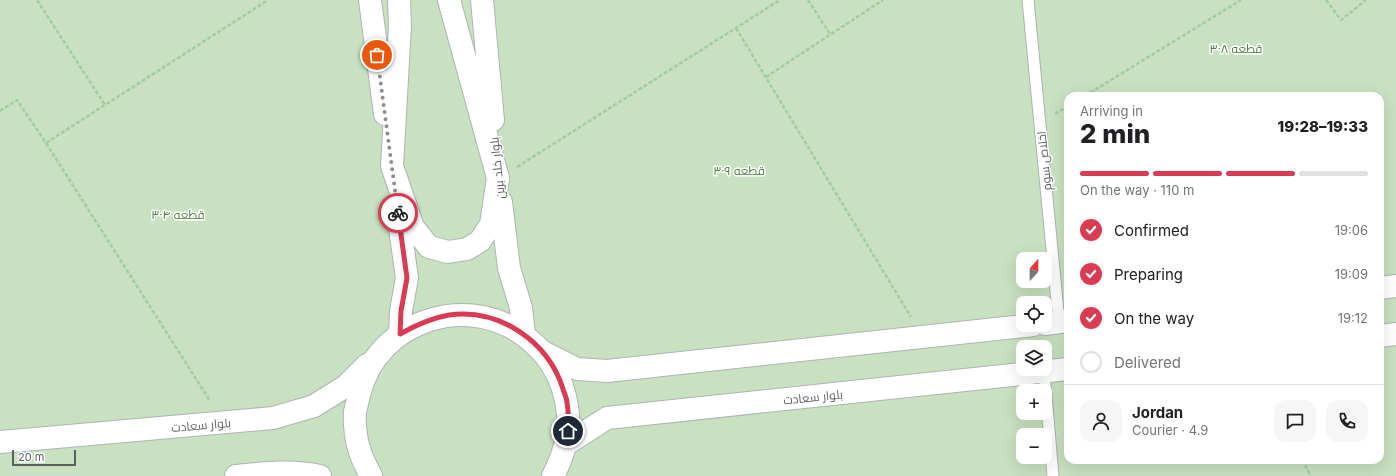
<!DOCTYPE html>
<meta charset="utf-8">
<style>
:root{--surface:#fff;--page:#f6f6f6;--text:#202124;--muted:#757577;--line:#e0e0e0;--accent:#d93b53}
body{margin:0;font-family:Inter,Cairo,sans-serif;background:var(--page);color:var(--text);height:100vh;display:flex;flex-direction:column;font-size:15px;white-space:nowrap}
*{box-sizing:border-box;margin:0}
p{font-size:13px;color:var(--muted)}
.icon{flex:none;width:22px;height:22px;fill:none;stroke:currentColor;stroke-width:2;stroke-linecap:round;stroke-linejoin:round}
.map{position:relative;flex:1;overflow:hidden}
.sheet{position:absolute;left:1064px;top:92px;width:320px;height:372px;display:flex;flex-direction:column;background:var(--surface);border-radius:12px;box-shadow:0 4px 16px #0002}
.sheet>*{flex:none}
.needle{width:26px;rotate:21deg}
.fabs{position:absolute;left:1016px;top:252px;display:grid;gap:8px}
.fabs a{display:grid;place-items:center;width:36px;height:36px;border-radius:8px;background:var(--surface);box-shadow:0 4px 16px #0002;font-size:20px}
.scale{position:absolute;left:12px;bottom:10px;width:64px;box-sizing:border-box;padding-left:4px;border:2px solid #5a5f61;border-top:0;font-size:11px;line-height:14px;white-space:nowrap;color:#5a5f61;-webkit-text-stroke:3px #fff;paint-order:stroke}
.pin{position:absolute;display:grid;place-items:center;width:34px;height:34px;color:#fff;margin:-17px;border:2px solid #fff;border-radius:50%;box-shadow:0 1px 4px #0007}
.courier{position:absolute;display:grid;place-items:center;width:40px;height:40px;margin:-20px;border:3px solid #d93b53;border-radius:50%;background:#fff;color:#222;box-shadow:0 1px 5px #0007}
.summary em{font-style:normal;font-weight:800}
.summary div{display:flex;flex-direction:column-reverse}
.summary{display:flex;align-items:center;justify-content:space-between;height:68px;padding:0 16px}
h1{font-size:26px;font-weight:800;line-height:30px}
.bar{display:grid;grid-template-columns:repeat(4,1fr);gap:6px 4px;align-content:center;height:48px;padding:0 16px}
.bar i{height:5px;border-radius:3px;background:var(--line)}
.bar .active{background:var(--accent)}
.bar p{grid-column:span 4}
.line{display:flex;align-items:center;gap:10px;padding:0 16px;border-top:1px solid var(--line)}
.line div{flex:1}
.round{display:grid;place-items:center;flex:none;width:42px;height:42px;border-radius:12px;background:var(--page)}
ol{padding:0 16px;list-style:none}
li{display:flex;align-items:center;gap:12px;height:44px}
li p{margin-inline-start:auto}
li .icon{padding:4px;border-radius:50%;background:var(--accent);color:#fff;stroke-width:4}
li:last-child{color:var(--muted)}
li i{width:22px;height:22px;border:2px solid var(--line);border-radius:50%}
.map>svg:first-child{display:block}
.green{fill:#c8e1c0;fill-rule:evenodd}
.lines{fill:none;stroke-linecap:round;stroke-linejoin:round}
.lane-casing{stroke:#adb1b3;stroke-width:13}
.secondary-casing{stroke:#afb3b6;stroke-width:24}
.path{stroke:#a2cda3;stroke-width:2.5;stroke-dasharray:4 2;stroke-linecap:butt}
.lane{stroke:#fff;stroke-width:11}
.secondary{stroke:#fff;stroke-width:22}
.done{stroke:#8d8f8e;stroke-width:4;stroke-dasharray:0 7.2}
.route{stroke:#d93b53;stroke-width:5}
.labels{text-anchor:middle;dominant-baseline:central;stroke-width:3;stroke-linejoin:round;paint-order:stroke}
.park-label{font-size:12px;fill:#487f3c;stroke:#fff}
.street-label{font-size:12px;fill:#5a5f61;stroke:#fff}
</style>
<div class="map">
<svg width="1396" height="476" viewBox="0 0 1396 476">
<rect width="100%" height="100%" fill="#ece7e2"/>
<path class="green" d="M0,0H1396V476H0ZM1068,96H1380V460H1068ZM1023,259H1045V281H1023ZM1023,303H1045V325H1023ZM1023,347H1045V369H1023ZM1023,391H1045V413H1023ZM1023,435H1045V457H1023Z"/>
<g class="lines">
<defs>
<path id="lane" d="M1028,0L1059,322
M1044,372L1053,476"/>
<path id="secondary" d="M370,0L385,114
M399,0L400,26L392,166L413,227L429,247L448,252L467,249L480,241L491,224L498,178L449,0
M482,0L493,120
M501,202L509,268L521,308L524,334
M397,207L407,278L401,311L400,334
M1380,288L1396,286
M1045,324L1068,321
M1380,336L1396,334
M543,352L577,369L607,371L1033,325
M0,442L273,418L314,406L346,386L367,365
M565,445L607,418L1068,369
M236,476C265,473 291,470 320,476
M371,476C367,467 361,458 359,448C356,441 354,420 355,412C356,406 358,401 359,395C377,318 474,289 532,342C546,354 556,368 562,386C573,419 569,445 553,476"/>
</defs>
<use href="#lane" class="lane-casing"/>
<use href="#secondary" class="secondary-casing"/>
<path class="path" d="M37,0L105,105
M808,0L830,34
M1326,0L1341,20L1366,0
M736,28L911,317
M766,77L883,0
M1085,96L1241,0
M0,111L17,100L46,143L268,0
M1055,114L1068,106
M46,143L210,401
M517,167L780,0
M1302,460L1311,476"/>
<use href="#lane" class="lane"/>
<use href="#secondary" class="secondary"/>
</g>
<g class="lines">
<path class="done" d="M377,55L398,213"/>
<path class="route" d="M398,213L407,278L401,311L400,334C416,325 431,318 449,315C499,308 548,341 563,389C564,393 567,398 567,403C569,412 568,422 568,431"/>
</g>
<g class="labels">
<g class="park-label">
<text x="1236" y="48">قطعه ۳۰۸</text>
<text x="739" y="170">قطعه ۳۰۹</text>
<text x="178" y="214">قطعه ۳۰۴</text>
</g>
<g class="street-label">
<text transform="translate(1044 161) rotate(-96)">اخلاص سوم</text>
<text transform="translate(497 168) rotate(-96)">بلوار خلد برین</text>
<text transform="translate(813 397) rotate(-6)">بلوار سعادت</text>
<text transform="translate(201 425) rotate(-5)">بلوار سعادت</text>
</g>
</g>
</svg>
<div class="fabs">
<a><svg class="needle" viewBox="-14 -14 28 28"><path d="M0-13l5 13h-10z" fill="#e53935"/><path d="M0 13l5-13h-10z" fill="#757577"/></svg></a>
<a><svg class="icon" aria-label="locate" viewBox="0 0 24 24"><circle cx="12" cy="12" r="6"/><path d="M12 2v4M12 18v4M2 12h4M18 12h4"/></svg></a>
<a><svg class="icon" aria-label="layers" viewBox="0 0 24 24"><path d="M12 4l9 5-9 5-9-5zM3 14l9 5 9-5"/></svg></a>
<a>+</a>
<a>−</a>
</div>
<div class="scale">20 m</div>
<div class="pin" style="left:377px;top:55px;background:#ea580c"><svg class="icon" aria-label="bag" viewBox="0 0 24 24"><path d="M5 8h14l-1 12H6zM9 8a3 3 0 0 1 6 0"/></svg></div>
<div class="pin" style="left:568px;top:431px;background:#1f2937"><svg class="icon" aria-label="home" viewBox="0 0 24 24"><path d="M3 11l9-7 9 7M6 9v11h12V9"/></svg></div>
<div class="courier" style="left:398px;top:213px"><svg class="icon" aria-label="bike" viewBox="0 0 24 24"><circle cx="6" cy="16" r="4"/><circle cx="18" cy="16" r="4"/><path d="M6 16l4-8h5l3 8M10 8l3 8H6M13 5h3"/></svg></div>
<section class="sheet">
<div class="summary"><div><h1>2 min</h1><p>Arriving in</p></div><em>19:28–19:33</em></div>
<div class="bar"><i class="active"></i><i class="active"></i><i class="active"></i><i></i><p>On the way · 110 m</p></div>
<ol>
<li><svg class="icon" aria-label="check" viewBox="0 0 24 24"><path d="M5 12l5 5 9-10"/></svg>Confirmed<p>19:06</p></li>
<li><svg class="icon" aria-label="check" viewBox="0 0 24 24"><path d="M5 12l5 5 9-10"/></svg>Preparing<p>19:09</p></li>
<li><svg class="icon" aria-label="check" viewBox="0 0 24 24"><path d="M5 12l5 5 9-10"/></svg>On the way<p>19:12</p></li>
<li><i></i>Delivered</li>
</ol>
<div class="line" style="height:72px"><a class="round"><svg class="icon" aria-label="person" viewBox="0 0 24 24"><circle cx="12" cy="8" r="4"/><path d="M4 21q1-7 8-7t8 7"/></svg></a><div><b>Jordan</b><p>Courier · 4.9</p></div><a class="round"><svg class="icon" aria-label="chat" viewBox="0 0 24 24"><path d="M4 5h16v11H9l-5 4z"/></svg></a><a class="round"><svg class="icon" aria-label="phone" viewBox="0 0 24 24"><path d="M5 4h4l2 5-3 2q2 4 5 5l2-3 5 2v4C11 20 4 13 5 4z"/></svg></a></div>
</section>
</div>
